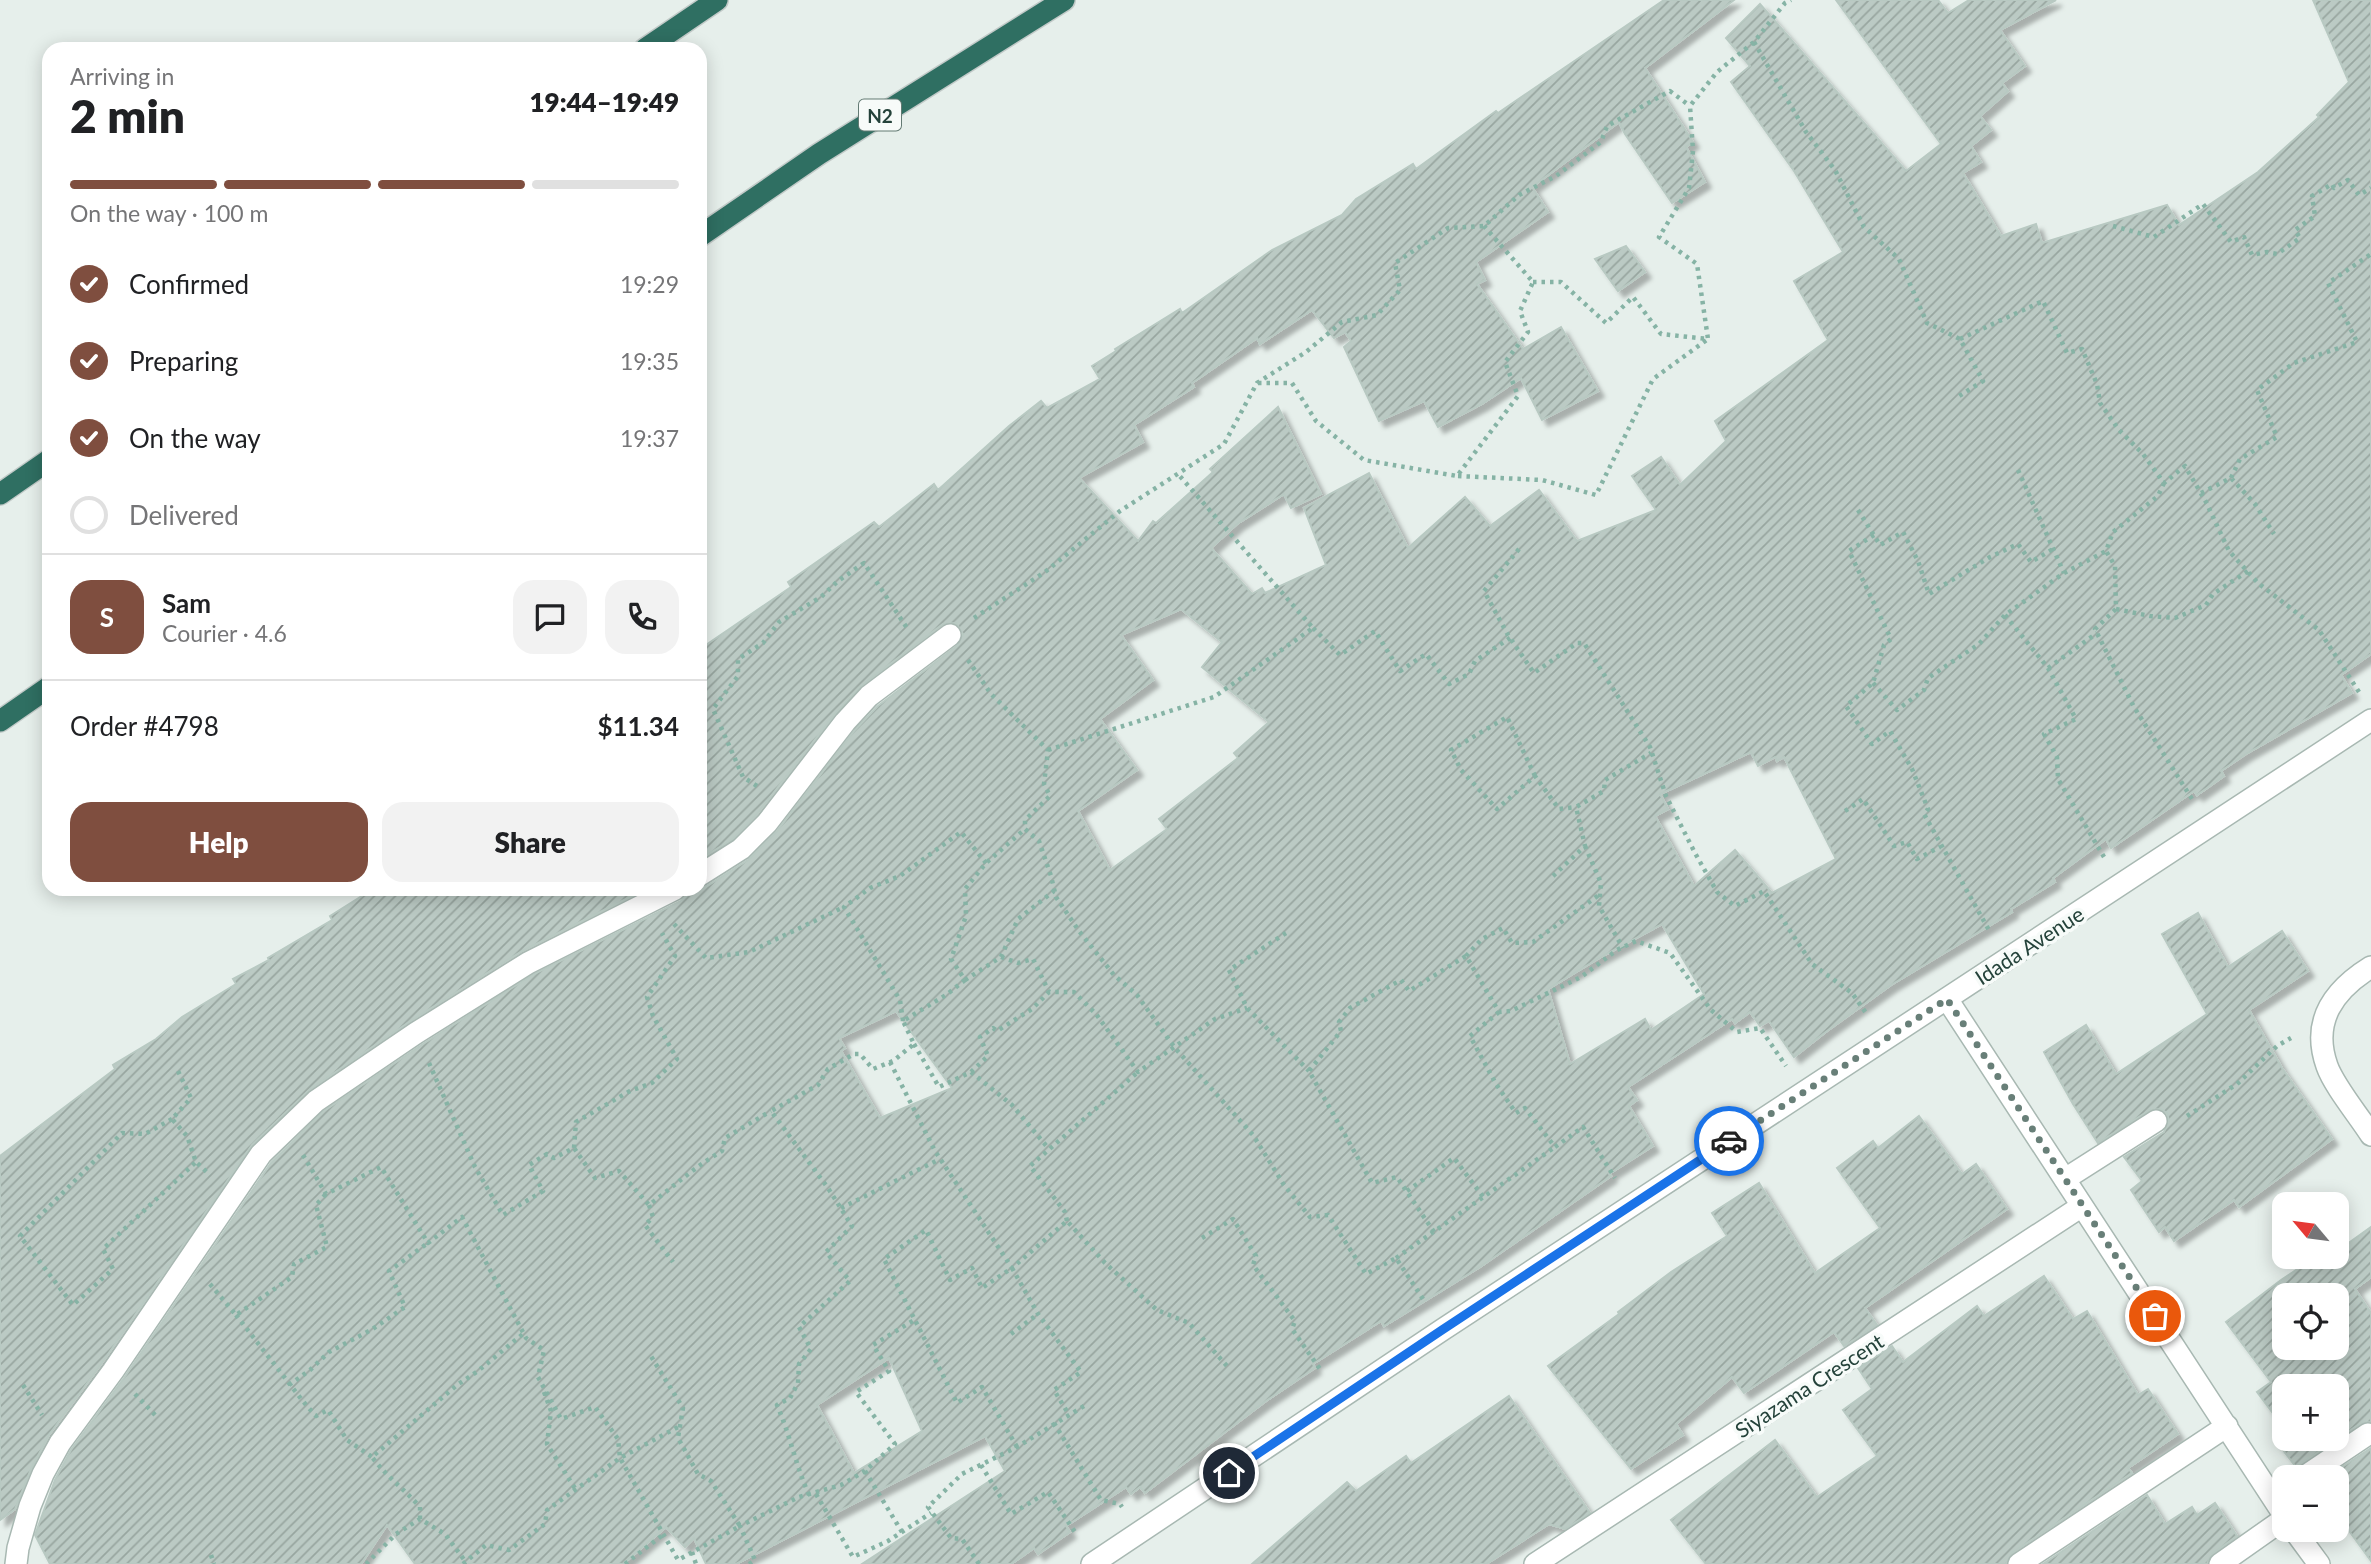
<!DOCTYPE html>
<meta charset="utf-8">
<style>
:root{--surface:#fff;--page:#f2f2f2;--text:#202124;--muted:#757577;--line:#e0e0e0;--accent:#7f4e3f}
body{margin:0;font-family:Lato,sans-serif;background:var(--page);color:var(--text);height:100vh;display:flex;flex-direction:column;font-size:26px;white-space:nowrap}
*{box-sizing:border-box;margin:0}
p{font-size:23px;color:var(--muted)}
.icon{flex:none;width:38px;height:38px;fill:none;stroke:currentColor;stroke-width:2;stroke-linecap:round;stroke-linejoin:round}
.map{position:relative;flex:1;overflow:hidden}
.panel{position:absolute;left:42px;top:42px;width:665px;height:854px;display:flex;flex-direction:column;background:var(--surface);border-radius:21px;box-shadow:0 4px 18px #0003}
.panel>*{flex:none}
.needle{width:46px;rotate:299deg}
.buttons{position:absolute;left:2272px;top:1192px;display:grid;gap:14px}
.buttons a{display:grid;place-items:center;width:77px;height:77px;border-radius:14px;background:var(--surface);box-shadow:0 4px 18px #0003;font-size:35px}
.pin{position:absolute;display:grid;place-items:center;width:60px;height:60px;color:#fff;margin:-30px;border:4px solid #fff;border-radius:50%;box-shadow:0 2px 7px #0007}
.courier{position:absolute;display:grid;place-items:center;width:70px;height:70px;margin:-35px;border:5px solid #1a73e8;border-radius:50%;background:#fff;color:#222;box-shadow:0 2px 9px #0007}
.head em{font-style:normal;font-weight:800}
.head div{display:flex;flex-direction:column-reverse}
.head{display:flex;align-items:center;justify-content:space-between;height:119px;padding:0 28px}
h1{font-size:46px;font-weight:800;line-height:52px}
.bar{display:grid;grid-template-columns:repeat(4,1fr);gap:10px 7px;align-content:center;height:84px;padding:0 28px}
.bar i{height:9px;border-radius:5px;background:var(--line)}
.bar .current{background:var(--accent)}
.bar p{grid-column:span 4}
.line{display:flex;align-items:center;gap:18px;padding:0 28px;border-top:2px solid var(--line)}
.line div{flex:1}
.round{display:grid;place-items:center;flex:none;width:74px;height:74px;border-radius:21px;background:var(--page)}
ol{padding:0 28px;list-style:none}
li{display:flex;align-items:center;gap:21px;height:77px}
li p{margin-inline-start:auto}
li .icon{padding:7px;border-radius:50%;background:var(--accent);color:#fff;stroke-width:4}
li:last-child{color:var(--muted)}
li i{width:38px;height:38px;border:4px solid var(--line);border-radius:50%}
.primary-button{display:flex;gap:14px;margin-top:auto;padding:14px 28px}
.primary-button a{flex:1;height:80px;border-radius:21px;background:var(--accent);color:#fff;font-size:28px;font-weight:800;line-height:80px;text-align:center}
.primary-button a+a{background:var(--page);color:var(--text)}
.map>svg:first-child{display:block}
.building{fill:url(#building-hatch);stroke:#b8c9c2;stroke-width:2;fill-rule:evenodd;filter:url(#shadow)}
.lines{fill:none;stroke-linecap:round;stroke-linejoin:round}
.service-casing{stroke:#a8b8b2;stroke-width:24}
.minor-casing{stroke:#a8b8b2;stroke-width:24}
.tertiary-casing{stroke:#a8b8b2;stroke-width:24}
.motorway-casing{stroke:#c2cac8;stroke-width:24}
.path{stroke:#86b3a5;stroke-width:4.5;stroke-dasharray:3.5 5;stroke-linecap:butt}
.service{stroke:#fff;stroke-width:21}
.minor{stroke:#fff;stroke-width:21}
.tertiary{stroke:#fff;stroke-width:21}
.motorway{stroke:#2f6f62;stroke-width:21}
.done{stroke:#687f78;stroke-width:7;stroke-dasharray:0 12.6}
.route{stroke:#1a73e8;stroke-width:9}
.labels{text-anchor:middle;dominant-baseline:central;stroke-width:7;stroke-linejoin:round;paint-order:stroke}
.shield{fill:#f7fbf9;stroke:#637a73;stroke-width:2}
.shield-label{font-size:19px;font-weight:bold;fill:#24423a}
.street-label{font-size:21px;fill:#24423a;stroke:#f7fbf9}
</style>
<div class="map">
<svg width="2371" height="1564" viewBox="0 0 2371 1564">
<defs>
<pattern id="building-hatch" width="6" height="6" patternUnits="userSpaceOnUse" patternTransform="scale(1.75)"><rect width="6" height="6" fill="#bbcac4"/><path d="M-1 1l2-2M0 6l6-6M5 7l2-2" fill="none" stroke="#98a6a0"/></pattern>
<filter id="shadow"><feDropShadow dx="6" dy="6" stdDeviation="2" flood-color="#0004"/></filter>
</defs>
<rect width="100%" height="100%" fill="#e6efeb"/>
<path class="building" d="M1664,0H1734L1645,68L1693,142L1686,147L1705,182L1672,203L1625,134L1619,122L1532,187L1548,212L1476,262L1485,280L1477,284L1523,349L1561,327L1598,391L1542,420L1521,378L1482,404L1438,427L1424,401L1379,421L1344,347L1351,341L1345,332L1334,338L1312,310L1260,344L1257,338L1192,383L1194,387L1134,425L1143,442L1079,478L1138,541L1153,521L1156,523L1213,472L1210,469L1278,407L1321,494L1291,508L1284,494L1237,524L1211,548L1252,594L1262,588L1265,593L1326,565L1304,508L1369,473L1408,548L1465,497L1490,526L1539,490L1577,541L1656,510L1632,476L1661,457L1680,485L1726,441L1715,421L1828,340L1794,281L1843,252L1794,171L1731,82L1750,66L1726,38L1760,4L1906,171L1941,144L1836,0H1938L1948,13L1969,0H2056L2000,30L2025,66L2002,83L2008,91L1980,116L1991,130L1971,146L1981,162L1963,173L2001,236L2036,224L2042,243L2167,205L2179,225L2258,172L2319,117L2317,115L2349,82L2313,0H2371V654L2341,675L2352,693L2246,754L2221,771L2224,776L2197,795L2194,791L2111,848L2106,839L2053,878L2055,882L2011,909L2012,912L1891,985L1827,1031L1794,1057L1769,1021L1760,1026L1750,1012L1735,1023L1732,1019L1628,1087L1637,1100L1629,1106L1653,1146L1609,1174L1611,1176L1480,1267L1384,1326L1381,1321L1313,1364L1315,1368L1266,1401L1145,1493L1140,1487L1131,1494L1126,1487L1066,1526L1070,1532L1038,1554L1034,1548L1011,1564H862L1005,1471L985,1436L736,1564H706L694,1538L685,1547L666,1527L623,1564H415L387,1525L361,1564H50L35,1535L55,1480L71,1450L124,1378L271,1163L324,1111L423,1044L534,974L681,901L686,896L688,889H700L707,886L748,860L777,831L855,730L878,706L958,645L963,634L956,623L943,624L861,686L835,714L757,814L733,839L700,859V649L791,587L788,582L874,522L879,527L934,484L938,490L1009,426L1041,401L1047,408L1100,379L1092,366L1116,351L1115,349L1180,309L1182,313L1272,250L1342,215L1356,199L1413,164L1416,169L1496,111L1498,113ZM1181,609L1222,642L1202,667L1269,722L1234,753L1238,758L1159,819L1167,829L1110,870L1078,811L1137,770L1100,719L1153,680L1121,635ZM1751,752L1758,766L1775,757L1777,761L1784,757L1836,859L1772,893L1735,850L1694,886L1655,816L1668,809L1660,794ZM1662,924L1704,994L1651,1030L1645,1019L1570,1064L1548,989L1601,957ZM896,1011L952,1088L880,1118L841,1051L845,1048L839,1038ZM889,1358L922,1431L854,1473L817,1405Z
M1626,246L1645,272L1618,291L1595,259Z
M373,889H646L522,951L409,1022L309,1090L252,1145L102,1363L49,1435L31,1469L15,1509L0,1520V1156L115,1069L113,1065L156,1039L182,1017L236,984L233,979L269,960L268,958L332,920L330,916Z
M2198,913L2228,967L2282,931L2308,971L2249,1010L2282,1068L2332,1139L2239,1207L2234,1200L2174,1241L2165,1227L2159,1232L2131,1190L2142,1181L2124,1157L2164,1132L2169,1121L2167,1113L2161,1109L2150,1110L2098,1143L2073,1104L2044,1052L2086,1025L2116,1074L2207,1014L2162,934Z
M1919,1116L1962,1174L1976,1164L2007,1209L1865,1308L1877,1325L1844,1346L1834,1332L1744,1393L1732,1377L1676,1424L1683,1435L1631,1469L1548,1366L1619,1314L1618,1312L1671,1272L1727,1236L1712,1213L1759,1183L1815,1273L1880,1228L1837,1168L1873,1141L1878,1148Z
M2371,1227V1277L2355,1289L2371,1313V1422L2361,1423L2296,1467L2276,1441L2284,1436V1438H2336V1386H2284V1428L2257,1392L2271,1382L2226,1322L2281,1280L2317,1256H2336V1252ZM2284,1295H2336V1348H2284Z
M2044,1276L2073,1319L2087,1311L2138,1395L2148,1389L2178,1434L2128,1468L2132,1473L2012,1553L2006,1564H1706L1671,1520L1775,1440L1817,1497L1877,1456L1843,1410L1872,1389L1858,1368L1892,1346L1903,1362L1977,1306L1984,1316Z
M1509,1396L1590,1513L1565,1529L1549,1524L1486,1564H1252L1347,1482L1356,1491L1406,1456L1411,1463Z
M2371,1448V1561L2336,1513V1471Z
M2147,1495L2165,1524L2192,1507L2197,1515L2215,1503L2237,1536L2212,1554L2207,1564H2043Z"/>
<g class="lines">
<defs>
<path id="service" d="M2065,1179L2156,1121
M2304,1477L2368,1434
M2220,1564L2284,1519"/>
<path id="minor" d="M700,875L741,849L767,823L845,722L869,696L950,635
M2371,967C2334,990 2311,1021 2327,1066C2334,1086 2359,1116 2371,1135
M1947,999L2284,1515
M2294,1530L2319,1564
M16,1564L18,1548L30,1506L43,1474L60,1443L113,1371L261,1154L316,1101L416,1033L528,963L675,889
M1535,1564L2082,1206
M2019,1564L2227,1426"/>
<path id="tertiary" d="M1092,1564L1442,1330L2371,720"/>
<path id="motorway" d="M645,49L717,0
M700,236L819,154L1064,0
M0,494L49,460
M0,721L49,687"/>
</defs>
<use href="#service" class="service-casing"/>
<use href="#minor" class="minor-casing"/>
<use href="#tertiary" class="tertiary-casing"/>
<use href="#motorway" class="motorway-casing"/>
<path class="path" d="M1754,42L1806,132L1835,170L1864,227L1899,259L1927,323L1960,339L1983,381L1956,398
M2113,226L2154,237L2203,204L2231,242L2244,237L2252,255L2267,252L2277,254L2300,238L2295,230L2315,216L2312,196L2332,184L2334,188L2348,180L2359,195L2371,188
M1533,282H1561L1606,323L1633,297L1661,334L1708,339L1697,264L1659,237L1689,188L1693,151L1690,106L1717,72L1754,42L1785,3L1791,0
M1960,339L2043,301L2067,353L2082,349L2097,384L2100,403L2119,430L2143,454L2164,483L2185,466L2206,502L2229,551L2258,583L2319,630L2359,692
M1258,383H1292L1316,421L1364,460L1457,476L1518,396L1505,362L1528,332L1520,311L1533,282L1484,226
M2018,470L2064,573
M1458,476L1542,480L1596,495L1653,379L1708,339
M2231,478L2240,459L2277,437L2257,390L2294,363L2357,342L2328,283L2371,254
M2164,483L2158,496L2113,532L2106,551L2115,566L2116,609L2095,629L2134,707L2192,799
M2201,493L2231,478L2255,504L2274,534
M1858,510L1880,545L1903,532L1918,561L1929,594L1990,557L2018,544L2031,562L2053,549
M1874,535L1849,551L1891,639L1884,645L1873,683L1846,706L1872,744L1890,731L1912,769L1928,809L1924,814L1990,932
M1519,549L1484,591L1508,635L1534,673L1577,643H1584L1650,747L1666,796L1695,853L1717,892L1735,906L1764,891L1812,964L1852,993L1866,1013
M2116,609L2150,616L2175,618L2206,605L2213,594L2248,571
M2005,615L2048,668L2076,719L2044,734L2057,757L2058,779L2104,857
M974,618L1045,572L1120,511L1224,444L1257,383L1306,352L1342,322L1377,315L1400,290L1395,263L1448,228L1484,226L1519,195L1556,176L1601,142L1607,126L1670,91L1690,106
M1313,628L1340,655L1375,631L1400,671L1426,654L1449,684L1469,674L1475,661L1510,638
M968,660L991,694L1048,750L1044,784L1050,796L1025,820V829L1039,841L1051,876L1056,897L1079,931L1114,975L1137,995L1175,1048L1253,1135L1284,1185L1310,1217L1328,1215L1366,1274L1396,1258L1425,1302
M2048,668L2097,633
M1873,683L1897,710L1924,690L1928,678L1979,644L2005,615L2064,573L2106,551
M1048,750L1214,697L1313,628L1178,474
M1535,776L1507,717L1451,750L1461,770L1497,809L1535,776L1559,809L1576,807
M757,786L743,777L713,709L738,676V659L763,643L779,622L821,597L838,581L864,563L907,628
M1845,811L1863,799L1894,846L1907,842L1917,859L1940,847
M1585,846L1601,883L1599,906L1623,948
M1553,876L1585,846L1576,807L1604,791L1605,780L1651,753
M674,924L706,958L749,952L844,907
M1286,933L1229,970L1247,1008L1309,1071
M1466,956L1482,939L1503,928L1512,943L1533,942L1599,895
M1001,957L1018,963L1033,959L1049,992H1074L1096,1014L1138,1072L1215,1019L1247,1008
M965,980L1001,957L1018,919L1054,891
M1499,1012L1470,1036L1496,1084L1516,1113L1525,1108L1555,1147L1583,1127L1615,1178
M903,1021L900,1000L844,907L870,888L900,876L961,832L986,863
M914,1044L939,1087L971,1072L988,1056L980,1037L993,1028L997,1031L1032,1009L1049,992
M890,1062L935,1151L1012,1268L1067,1221L1105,1263L1157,1310L1189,1323L1227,1366
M429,1063L475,1167L503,1215L543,1191L529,1165L547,1154L554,1158L574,1148L595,1178L619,1171L649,1205C674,1186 696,1166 722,1151L725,1138L771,1111
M178,1071L191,1098L172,1119L187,1136L196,1162L210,1175
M971,1072L1012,1105L1049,1149
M2187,1116L2237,1084L2277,1046L2291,1038
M172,1119L145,1134L122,1133L20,1236L73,1305L113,1269L103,1249L196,1162
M574,1148L576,1122L630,1091L652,1083L677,1059L653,1016L647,997L675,956L662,933
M303,1155L326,1194L381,1167L428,1243L462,1217L526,1338L544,1350L538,1377L561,1419L595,1407L618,1439L620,1458L678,1560L740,1526L711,1481L698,1474L678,1438L683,1408L649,1353
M1407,1191L1454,1158L1484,1198
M649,1205L653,1217L645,1225L673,1262
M841,1208L940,1159
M1067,1221L1065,1212L1030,1166L1138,1072
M1434,1232L1397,1177L1372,1183L1309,1071L1341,1031L1339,1022L1350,1008L1401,980L1409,991L1466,956L1499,1012L1511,1011L1581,977L1617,950L1636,941L1670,953L1711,1010L1737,1032L1760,1028L1786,1066
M1202,1238L1233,1219L1256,1256L1253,1265L1295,1321L1292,1329L1322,1372
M1396,1258L1555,1147
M210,1284L236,1315L292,1277L294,1264L327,1247L316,1205L326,1194
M236,1315L306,1405L316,1416L328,1410L347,1440L372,1457
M1011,1334L1038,1314
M23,1385L42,1415
M289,1385L310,1370L329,1352L371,1330L405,1307L389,1271L428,1243
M544,1392L551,1411L547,1444L576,1490
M135,1394L158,1418
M1054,1423L1101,1500L1120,1504L1122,1507
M1017,1447L982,1387L957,1403L884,1259L926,1230L950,1280L972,1268L982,1288L1012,1268L1038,1314L1081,1372L1054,1390L1069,1415
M981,1465L1011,1514L1048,1492L1077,1535
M865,1471L902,1532
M816,1494L853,1557L888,1541L931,1513
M809,1495C796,1466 790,1435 777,1405L790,1398L798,1383L799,1364L811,1349L799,1327L850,1281L826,1252L852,1226L828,1188L771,1111L818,1085L828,1069L854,1054H860L873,1069L893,1061L914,1044L903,1021L946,995L965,980L951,959L966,916L965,889L986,863L1025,829
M420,1519V1507C403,1488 387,1477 372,1457L457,1385L478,1371L524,1333
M692,1552L696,1564
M211,1555L214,1564
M366,1564L396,1534L420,1519L445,1534L465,1561
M463,1564L486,1545L509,1550L545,1524L547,1510L620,1458L680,1426
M625,1564L664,1534
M749,1564L755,1560L740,1526L799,1497L841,1485L865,1471L895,1444L856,1392L889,1371L873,1345L916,1319
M979,1564L962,1539L951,1538L928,1507L962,1474L1017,1447L1084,1406"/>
<use href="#service" class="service"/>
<use href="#minor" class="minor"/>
<use href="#tertiary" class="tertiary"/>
<use href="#motorway" class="motorway"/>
</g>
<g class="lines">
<path class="done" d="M1729,1141L1947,999L2155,1316"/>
<path class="route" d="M1229,1473L1442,1330L1729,1141"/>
</g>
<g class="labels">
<rect class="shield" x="859" y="99.5" width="42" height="31" rx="5"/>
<g class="shield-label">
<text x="880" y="115">N2</text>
</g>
<g class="street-label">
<text transform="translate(2029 945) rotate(-33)">Idada Avenue</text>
<text transform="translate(1809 1385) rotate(-33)">Siyazama Crescent</text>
</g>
</g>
</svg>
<div class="buttons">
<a><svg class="needle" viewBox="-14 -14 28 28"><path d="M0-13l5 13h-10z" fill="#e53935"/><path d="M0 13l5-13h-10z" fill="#757577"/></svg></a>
<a><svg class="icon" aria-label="locate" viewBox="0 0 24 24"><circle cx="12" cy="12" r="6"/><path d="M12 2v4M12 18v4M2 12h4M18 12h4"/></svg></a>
<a>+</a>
<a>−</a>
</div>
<div class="pin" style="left:2155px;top:1316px;background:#ea580c"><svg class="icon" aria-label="bag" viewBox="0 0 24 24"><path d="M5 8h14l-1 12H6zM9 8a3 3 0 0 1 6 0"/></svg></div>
<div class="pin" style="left:1229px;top:1473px;background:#1f2937"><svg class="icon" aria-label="home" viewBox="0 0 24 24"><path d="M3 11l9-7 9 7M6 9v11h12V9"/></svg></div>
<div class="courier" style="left:1729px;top:1141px"><svg class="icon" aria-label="car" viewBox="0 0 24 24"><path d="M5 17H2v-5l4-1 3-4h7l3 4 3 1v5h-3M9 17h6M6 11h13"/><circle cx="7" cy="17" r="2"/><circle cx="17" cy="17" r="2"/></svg></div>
<section class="panel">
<div class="head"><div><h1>2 min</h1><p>Arriving in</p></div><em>19:44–19:49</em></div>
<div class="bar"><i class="current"></i><i class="current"></i><i class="current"></i><i></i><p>On the way · 100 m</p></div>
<ol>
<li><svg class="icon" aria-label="check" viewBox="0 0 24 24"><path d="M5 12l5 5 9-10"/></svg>Confirmed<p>19:29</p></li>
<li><svg class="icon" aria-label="check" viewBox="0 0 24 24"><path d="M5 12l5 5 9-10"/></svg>Preparing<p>19:35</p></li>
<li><svg class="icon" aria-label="check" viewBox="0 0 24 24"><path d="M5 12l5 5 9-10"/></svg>On the way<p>19:37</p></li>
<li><i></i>Delivered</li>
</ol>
<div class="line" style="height:126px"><b class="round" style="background:var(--accent);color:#fff">S</b><div><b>Sam</b><p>Courier · 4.6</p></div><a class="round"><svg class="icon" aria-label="chat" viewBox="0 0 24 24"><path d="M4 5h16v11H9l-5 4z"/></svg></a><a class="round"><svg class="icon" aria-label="phone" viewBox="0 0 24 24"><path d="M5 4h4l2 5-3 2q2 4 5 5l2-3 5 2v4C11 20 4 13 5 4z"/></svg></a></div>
<div class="line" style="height:91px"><div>Order #4798</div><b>$11.34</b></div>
<div class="primary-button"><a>Help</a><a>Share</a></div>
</section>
</div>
